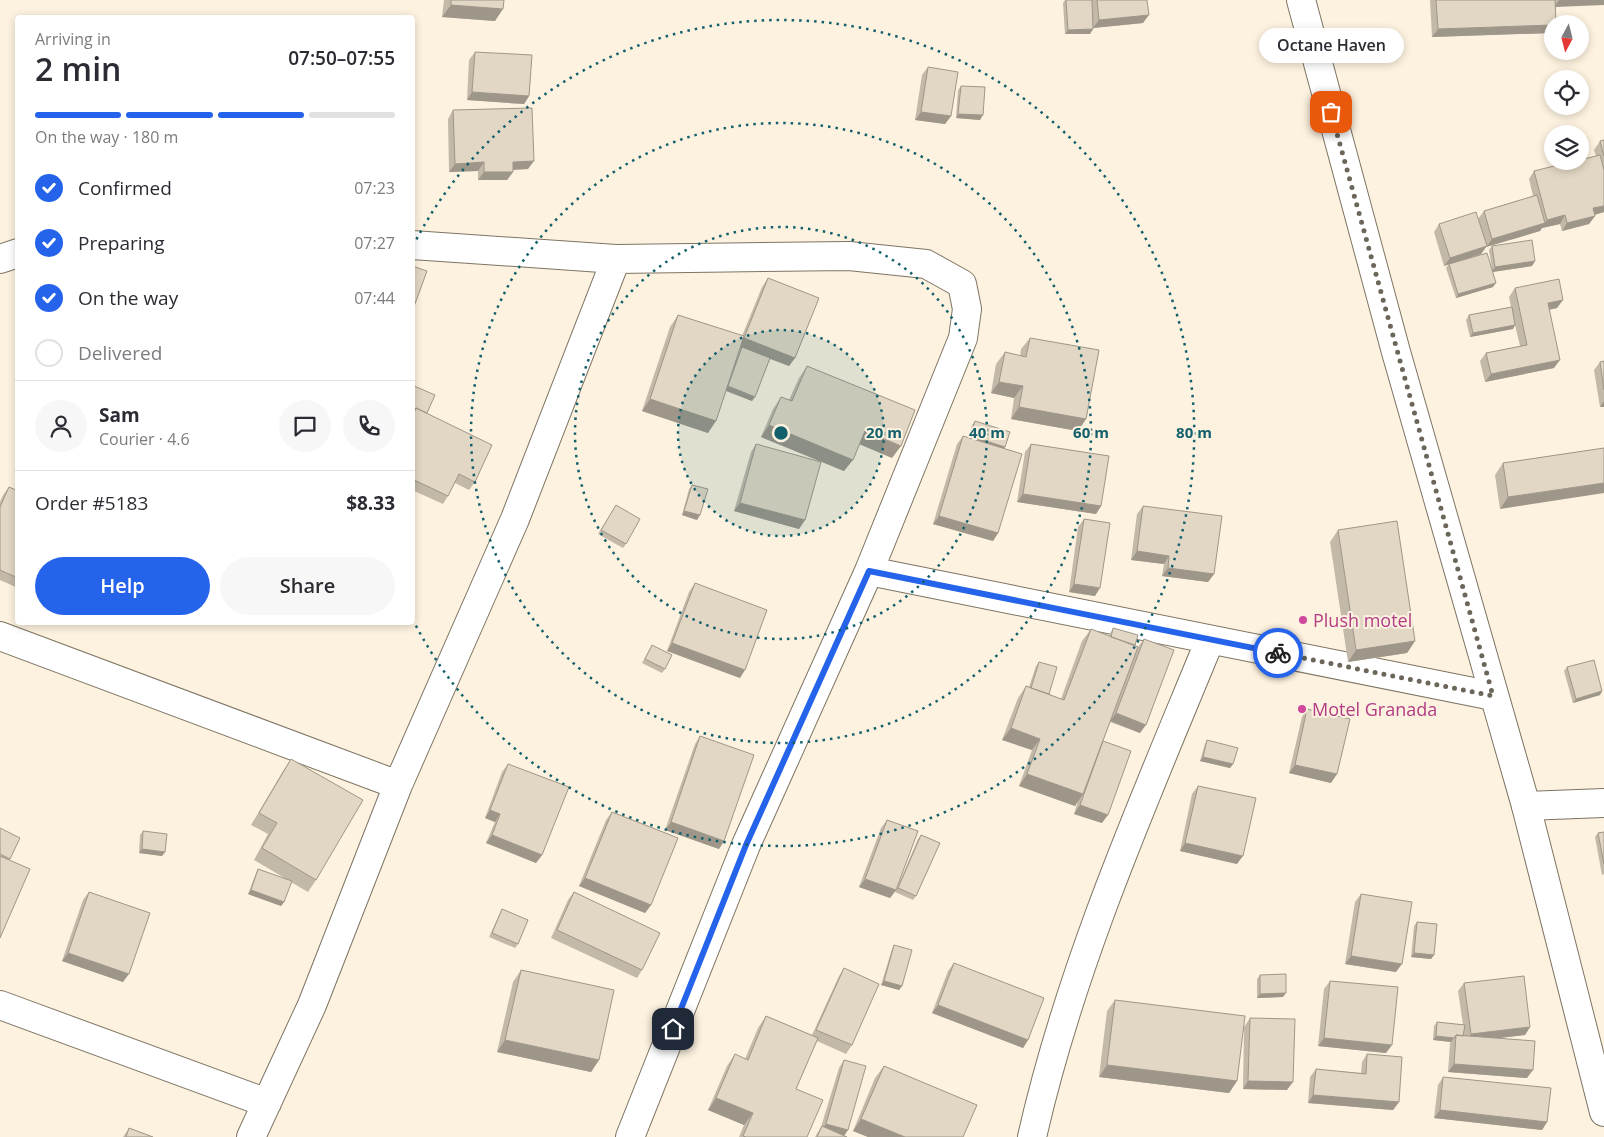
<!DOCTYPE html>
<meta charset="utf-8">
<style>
:root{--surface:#fff;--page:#f7f7f7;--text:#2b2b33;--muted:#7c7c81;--line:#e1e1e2;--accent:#2563eb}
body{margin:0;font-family:"Open Sans",sans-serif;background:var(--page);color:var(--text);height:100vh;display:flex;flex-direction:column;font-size:19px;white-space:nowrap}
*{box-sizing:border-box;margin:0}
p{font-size:16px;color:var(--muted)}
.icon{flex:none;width:28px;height:28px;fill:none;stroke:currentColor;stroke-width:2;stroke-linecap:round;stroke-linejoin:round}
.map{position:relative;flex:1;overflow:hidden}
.details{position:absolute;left:15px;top:15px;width:400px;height:610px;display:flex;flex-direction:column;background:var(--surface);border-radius:5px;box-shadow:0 2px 8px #0003}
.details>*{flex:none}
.needle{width:32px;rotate:187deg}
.buttons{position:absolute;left:1544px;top:15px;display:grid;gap:10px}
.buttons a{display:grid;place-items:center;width:45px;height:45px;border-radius:50%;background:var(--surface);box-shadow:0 2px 8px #0003;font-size:25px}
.pin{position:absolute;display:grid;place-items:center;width:42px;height:42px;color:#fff;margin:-21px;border-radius:10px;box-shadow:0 2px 8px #0006}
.courier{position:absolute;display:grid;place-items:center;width:50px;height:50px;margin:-25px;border:4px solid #2563eb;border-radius:50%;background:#fff;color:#222;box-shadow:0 1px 6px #0007}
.bubble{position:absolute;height:35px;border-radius:18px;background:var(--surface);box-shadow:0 2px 8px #0003;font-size:16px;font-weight:600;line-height:35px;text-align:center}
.summary em{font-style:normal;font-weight:600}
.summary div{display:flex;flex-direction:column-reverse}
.summary{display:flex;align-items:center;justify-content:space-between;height:85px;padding:0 20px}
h1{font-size:32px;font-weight:600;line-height:38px}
.bar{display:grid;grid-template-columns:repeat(4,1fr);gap:8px 5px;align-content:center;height:60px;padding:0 20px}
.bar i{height:6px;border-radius:4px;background:var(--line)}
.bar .current{background:var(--accent)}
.bar p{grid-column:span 4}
.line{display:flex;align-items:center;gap:12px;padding:0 20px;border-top:1px solid var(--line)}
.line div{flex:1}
.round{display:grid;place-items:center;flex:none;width:52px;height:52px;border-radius:26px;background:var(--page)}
ol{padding:0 20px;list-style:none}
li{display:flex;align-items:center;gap:15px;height:55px}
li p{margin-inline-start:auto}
li .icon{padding:5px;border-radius:50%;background:var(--accent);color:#fff;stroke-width:4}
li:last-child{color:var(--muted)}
li i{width:28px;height:28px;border:2px solid var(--line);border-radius:50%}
.action{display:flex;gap:10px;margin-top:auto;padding:10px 20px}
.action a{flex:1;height:58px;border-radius:30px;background:var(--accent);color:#fff;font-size:20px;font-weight:600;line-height:58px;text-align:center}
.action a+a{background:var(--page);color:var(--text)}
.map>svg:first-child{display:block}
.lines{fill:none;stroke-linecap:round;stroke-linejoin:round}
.minor-casing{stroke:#7d7463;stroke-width:30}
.tertiary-casing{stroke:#7d7463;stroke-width:30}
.minor{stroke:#fff;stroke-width:28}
.tertiary{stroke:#fff;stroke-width:28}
.wall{fill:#c2b9a9}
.shaded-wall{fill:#9e9689}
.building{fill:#e2d7c4;stroke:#9e9689}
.done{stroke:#6c665a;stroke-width:5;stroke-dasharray:0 9}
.route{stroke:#2563eb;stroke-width:6}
.ring{fill:none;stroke:#13606c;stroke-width:2.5;stroke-dasharray:2.5 5}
.hotel-dot{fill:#d1479c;stroke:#fdf2df;stroke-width:2}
.labels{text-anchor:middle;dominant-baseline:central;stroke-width:4;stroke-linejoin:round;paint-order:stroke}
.hotel-label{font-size:18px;fill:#b23c85;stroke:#fdf2df;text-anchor:start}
.centre{fill:#13606c;stroke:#fdf2df;stroke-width:2.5}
.ring-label{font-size:15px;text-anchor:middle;font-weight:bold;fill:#13606c;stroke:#fdf2df;stroke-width:4;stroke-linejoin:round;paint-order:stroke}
</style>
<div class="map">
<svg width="1604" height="1137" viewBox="0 0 1604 1137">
<rect width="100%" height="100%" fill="#fdf2df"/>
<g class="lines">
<defs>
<path id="minor" d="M412,245L616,259L849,256L926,264L962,284L967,309L963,338L869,571L746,845L630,1137
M0,259L18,253
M869,571L1493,696
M0,636L398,785
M1526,806L1604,803
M0,1005L267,1103
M251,1137L312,1005L398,785L515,519L616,259
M1032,1137C1071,965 1143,803 1210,640"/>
<path id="tertiary" d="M1301,0L1396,352L1526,806L1604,1112"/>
</defs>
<use href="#minor" class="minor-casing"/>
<use href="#tertiary" class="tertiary-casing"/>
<use href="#minor" class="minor"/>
<use href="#tertiary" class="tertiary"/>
</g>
<path class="wall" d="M444,0H504L495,21L442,17Z
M1065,0H1147L1143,23L1093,28L1090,34H1065L1063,3Z
M1430,0H1604L1555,7L1551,33L1432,37Z
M475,52L529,96L524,104L467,100L469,60Z
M928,67L951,116L945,124L915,120L922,75Z
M961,86L980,120L956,118L958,90Z
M453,110L528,169L513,170V172L507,180H478V171L449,172L448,119Z
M1604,140V212L1594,215L1595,216L1589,224L1562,231L1560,224L1542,228L1540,231L1486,247L1481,254L1451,264L1492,269L1489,250L1492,246L1535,261L1532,266L1493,272V287L1456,298L1446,268L1449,264L1444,266L1434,232L1439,224L1478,219L1484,211L1533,196L1529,179L1534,171L1596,156L1594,150L1600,141Z
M768,278L795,358L789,366L770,359L752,401L726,391L708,433L642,411L670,327L678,315L742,336L762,287Z
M1515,288L1557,308L1549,310L1554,368L1485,382L1480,361L1486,353L1520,346L1515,325L1513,329L1470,337L1466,320L1469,315L1511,307L1509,297Z
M1030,338L1086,419L1078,431L1011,419L1014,398L991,393L996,364L1005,352L1020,356L1021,349Z
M1604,361V407H1600L1594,370L1600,362Z
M807,366L892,458L859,444L844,471L761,437L773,409L781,397L789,400L799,378Z
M412,385L427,413L475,482L469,490L455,483L448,496L443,504L412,490Z
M975,421L1005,447L1004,449L998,533L993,541L933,524L957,444L963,436L968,438L972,425Z
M756,444L805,520L799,529L734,511L751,452Z
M1031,444L1101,506L1096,514L1017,502L1025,452Z
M1604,448L1500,509L1495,475L1503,463Z
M692,485L700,515L697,520L682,515L689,489Z
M9,487L18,491V588L0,580V502L3,495Z
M616,505L626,544L623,548L598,534Z
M1143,506L1214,574L1208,582L1162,576L1164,564L1131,560L1137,514Z
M1084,519L1095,596L1069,592L1078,527Z
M1338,530L1415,641L1407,653L1348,662L1330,542Z
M695,583L740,678L667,651L689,592Z
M1113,628L1138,647L1144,639L1140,733L1110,722L1103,741L1102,823L1074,814L1078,801L1075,806L1019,786L1032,750L1002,740L1018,698L1026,686L1029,687L1036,666L1039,662L1049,694L1061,699L1082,641L1091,629L1109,636Z
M652,645L665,669L662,673L642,663Z
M1567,667L1602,691L1600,695L1573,703L1564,671Z
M1307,709L1331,783L1289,773L1302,717Z
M700,736L724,841L719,849L665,830L695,744Z
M1207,740L1233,764L1230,768L1200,761L1205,744Z
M291,759L316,880L308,892L291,882L284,902L281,906L248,894L256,873L258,869L288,880L254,860L268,834L251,825L283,771Z
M508,764L542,855L536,863L486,843L495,822L485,818L502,772Z
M1198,786L1237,864L1180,851L1192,794Z
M612,812L651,905L645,913L579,886L606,820Z
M887,820L897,888L918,839L921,835L916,896L913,900L895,892L896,890L890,898L859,887L881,828Z
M0,828L10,859L9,860L0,938Z
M143,831L165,852L162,856L139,853L140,835Z
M1604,832V874L1602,875L1595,837L1598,833Z
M89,892L123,982L62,961L83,900Z
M574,892L642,970L637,978L551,938L568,900Z
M1361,894L1396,972L1345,964L1355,902Z
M502,909L518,944L515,948L489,937L500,913Z
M1417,922L1434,955L1431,959L1411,957L1414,926Z
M894,945L902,986L899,990L881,985L892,949Z
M954,963L1028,1040L1023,1048L932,1013L948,971Z
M844,968L852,1045L846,1054L817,1041L796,1089L807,1137H739L744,1125L708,1110L727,1066L735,1054L745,1059L758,1028L766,1016L812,1035L839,976Z
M521,970L599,1060L591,1072L497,1052L513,982Z
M1260,975L1283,997L1257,998V979Z
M1330,981L1386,1053L1318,1046L1324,989Z
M1464,983L1530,1027L1525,1035L1499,1038L1527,1078L1448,1072L1450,1043L1451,1042L1433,1040L1434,1026L1437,1022L1463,1025L1458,991Z
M1115,1000L1237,1081L1229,1093L1099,1077L1107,1011Z
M1250,1018L1287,1090L1243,1089L1244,1027Z
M1367,1054L1399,1102L1393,1110L1308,1103L1310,1077L1316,1069L1361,1073L1362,1062Z
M844,1060L848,1130L844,1136L847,1137H815L821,1127L839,1068Z
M884,1066L963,1137H868L853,1131L875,1078Z
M1443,1077L1547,1122L1542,1130L1434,1118L1438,1085Z
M129,1128L153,1137H123Z"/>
<path class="shaded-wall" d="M1559,0H1604V5L1554,7Z
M451,5L503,9L495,21L442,17Z
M1149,15L1143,23L1093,28L1099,20Z
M1552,25V30L1551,33L1432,37L1438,29Z
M1093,29L1090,34H1065L1068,30Z
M472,92L529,96L524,104L467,100Z
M921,112L951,116L945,124L915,120Z
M958,114L983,115L980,120L956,118Z
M534,161L528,169L507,170L513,162Z
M484,162L478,171L449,172L455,164Z
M484,172H513L507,180H478Z
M1604,206V212L1587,217L1593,208Z
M1565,215L1560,224L1542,228L1540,231L1486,247L1481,254L1444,266L1450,258L1487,246L1492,239L1545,223L1547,220Z
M1595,216L1589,224L1562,231L1567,223Z
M1535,261L1532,266L1492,272L1495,267Z
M1496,283L1493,287L1456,298L1458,294Z
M1563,300L1557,308L1542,311L1548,303Z
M1515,325L1513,329L1470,337L1473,333Z
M744,338L795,358L789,366L738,346Z
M1560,360L1554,368L1485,382L1491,374Z
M999,382L1023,386L1014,398L991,393Z
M726,386L755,397L752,401L724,390Z
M650,399L716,421L708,433L642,411Z
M1604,401V407H1600Z
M1019,407L1086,419L1078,431L1011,419Z
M769,425L853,460L844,471L761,437Z
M865,431L901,446L892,458L857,443Z
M970,436L1005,447L1003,451L967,441Z
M1604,483V493L1500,509L1508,497Z
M1023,494L1101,506L1096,514L1017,502Z
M740,503L805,520L799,529L734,511Z
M684,511L700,515L697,520L682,515Z
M939,516L998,533L993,541L933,524Z
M1137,551L1169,556L1164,564L1131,560Z
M1168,568L1214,574L1208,582L1162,576Z
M1074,584L1100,588L1095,596L1069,592Z
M1415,641L1407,653L1348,662L1356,650Z
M672,643L745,670L740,678L667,651Z
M1602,691L1600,695L1573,703L1576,699Z
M1116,713L1146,725L1140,733L1110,721Z
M1011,728L1040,739L1032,750L1002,740Z
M1203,757L1233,764L1230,768L1200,761Z
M1295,765L1337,774L1331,783L1289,773Z
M1027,774L1083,794L1075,806L1019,786Z
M1080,805L1108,815L1102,823L1074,814Z
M490,810L500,814L495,822L485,818Z
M671,822L724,841L719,849L665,830Z
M492,835L542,855L536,863L486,843Z
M1185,843L1243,856L1237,864L1180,851Z
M142,849L165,852L162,856L139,853Z
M585,878L651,905L645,913L579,886Z
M865,879L896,890L890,898L859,887Z
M251,890L284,902L281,906L248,894Z
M68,953L129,974L123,982L62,961Z
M1414,953L1434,955L1431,959L1411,957Z
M1351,956L1402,964L1396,972L1345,964Z
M884,981L902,986L899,990L881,985Z
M1286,993L1283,997L1257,998L1260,994Z
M938,1005L1028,1040L1023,1048L932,1013Z
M1530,1027L1525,1035L1465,1042L1471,1034Z
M1436,1036L1454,1038L1451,1042L1433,1040Z
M1324,1038L1392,1045L1386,1053L1318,1046Z
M505,1040L599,1060L591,1072L497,1052Z
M1454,1064L1533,1070L1527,1078L1448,1072Z
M1107,1065L1237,1081L1229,1093L1099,1077Z
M1248,1081L1293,1082L1287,1090L1243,1089Z
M1313,1095L1399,1102L1393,1110L1308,1103Z
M716,1098L753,1113L744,1125L708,1110Z
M1440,1110L1547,1122L1542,1130L1434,1118Z
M861,1119L905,1137H868L853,1131Z
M826,1124L848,1130L843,1137L820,1132Z"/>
<path class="building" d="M451,0H504L503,9L451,5Z
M1066,0H1092L1093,29L1068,30Z
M1097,0H1147L1149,15L1099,20Z
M1436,0H1555L1556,24H1552V25L1438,29Z
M475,52L532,55L529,96L472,92Z
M928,67L958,72L951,116L921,112Z
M961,86L985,87L983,115L958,114Z
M532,108L534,161L513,162V172H484V162L455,164L453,110Z
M1604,140V156L1600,141Z
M1600,155L1604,170V206L1593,208L1595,216L1567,223L1565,215L1547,220L1534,171L1574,161H1580V160Z
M1537,195L1545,223L1492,239L1484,211Z
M1476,212L1487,246L1450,258L1439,224Z
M1532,240L1535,261L1495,267L1492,246Z
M1487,253L1496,283L1458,294L1449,264Z
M412,266L427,271L412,312Z
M768,278L819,298L795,358L744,338Z
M1559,279L1563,300L1548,303L1560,360L1491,374L1486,353L1527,345L1515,288Z
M1512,307L1515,325L1473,333L1469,315Z
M678,315L744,336L716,421L650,399Z
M1030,338L1099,350L1086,419L1019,407L1023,386L999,382L1005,352L1026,357Z
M742,347L770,358L755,397L728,386Z
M1604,361V390L1600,362Z
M807,366L915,410L901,446L865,431L853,460L769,425L781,397L792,401Z
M412,385L435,395L427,413L416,408L414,412L412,411Z
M416,408L492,445L475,482L459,474L448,496L412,479V416Z
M975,421L1010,432L1005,447L970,436Z
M963,436L1022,454L998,533L939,516Z
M756,444L821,462L805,520L740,503Z
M1031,444L1109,456L1101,506L1023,494Z
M1604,448V483L1508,497L1503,463Z
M692,485L708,489L700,515L684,511Z
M9,487L18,491V578L0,570V507Z
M616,505L640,519L626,544L601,530Z
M1143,506L1222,516L1214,574L1168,568L1169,556L1137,551Z
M1084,519L1110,523L1100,588L1074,584Z
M1397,521L1415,641L1356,650L1338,530Z
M695,583L767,610L745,670L672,643Z
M1113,628L1138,635L1135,645L1111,637Z
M1091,629L1138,647L1083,794L1027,774L1040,739L1011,728L1026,686L1064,700Z
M1144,639L1174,650L1146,725L1116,713Z
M652,645L672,655L665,669L645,659Z
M1594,660L1602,691L1576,699L1567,667Z
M1039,662L1057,667L1049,694L1031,688Z
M1307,709L1350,719L1337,774L1295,765Z
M700,736L754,755L724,841L671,822Z
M1207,740L1238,748L1233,764L1203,757Z
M1103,741L1131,751L1108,815L1080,805Z
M291,759L363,800L316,880L262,848L277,823L259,813Z
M508,764L569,787L542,855L492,835L500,814L490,810Z
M1198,786L1256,798L1243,856L1185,843Z
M612,812L678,838L651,905L585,878Z
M887,820L918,831L896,890L865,879Z
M0,828L20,838L10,859L0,854Z
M143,831L167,834L165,852L142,849Z
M1604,832V864L1598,833Z
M921,835L940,843L916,896L898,888Z
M0,856L30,869L0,938Z
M258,869L292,881L284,902L251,890Z
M89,892L150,913L129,974L68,953Z
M574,892L660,933L642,970L557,930Z
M1361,894L1412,902L1402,964L1351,956Z
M502,909L528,920L518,944L492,933Z
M1417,922L1437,924L1434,955L1414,953Z
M894,945L912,950L902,986L884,981Z
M954,963L1044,998L1028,1040L938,1005Z
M844,968L879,984L852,1045L816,1030Z
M521,970L614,990L599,1060L505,1040Z
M1286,974V993L1260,994V975Z
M1524,976L1530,1027L1471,1034L1464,983Z
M1330,981L1398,987L1392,1045L1324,1038Z
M1115,1000L1245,1016L1237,1081L1107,1065Z
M766,1016L818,1038L796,1089L823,1100L807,1137H746L743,1136L753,1113L716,1098L735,1054L748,1060Z
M1250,1018L1295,1019L1293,1082L1248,1081Z
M1437,1022L1465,1025L1463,1036L1456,1035L1454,1038L1436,1036Z
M1456,1035L1535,1041L1533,1070L1454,1064Z
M1367,1054L1402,1057L1399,1102L1313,1095L1316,1069L1366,1074Z
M844,1060L866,1066L848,1130L826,1124Z
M884,1066L977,1105L963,1137H905L861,1119Z
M1443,1077L1551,1088L1547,1122L1440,1110Z
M822,1126L847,1137H817Z
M129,1128L153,1137H126Z"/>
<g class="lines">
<path class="done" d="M1278,653L1493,696L1331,112"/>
<path class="route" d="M673,1029L746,845L869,571L1278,653"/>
</g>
<circle cx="781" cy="433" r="103" fill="#13606c" fill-opacity=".12"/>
<g class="ring">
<circle cx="781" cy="433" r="103"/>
<circle cx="781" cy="433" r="206"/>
<circle cx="781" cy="433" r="310"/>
<path d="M413 246A413 413 0 1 1 413 620"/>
</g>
<g class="hotel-dot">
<circle cx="1303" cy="620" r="5"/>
<circle cx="1302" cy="709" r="5"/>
</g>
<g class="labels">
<g class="hotel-label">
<text x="1313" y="620">Plush motel</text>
<text x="1312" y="709">Motel Granada</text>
</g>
</g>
<circle cx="781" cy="433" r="8" class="centre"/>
<g class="ring-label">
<text x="884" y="438">20 m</text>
<text x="987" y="438">40 m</text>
<text x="1091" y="438">60 m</text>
<text x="1194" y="438">80 m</text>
</g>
</svg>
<div class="buttons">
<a><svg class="needle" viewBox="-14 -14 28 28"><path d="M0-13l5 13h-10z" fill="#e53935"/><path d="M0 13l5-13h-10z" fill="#7c7c81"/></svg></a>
<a><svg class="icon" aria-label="locate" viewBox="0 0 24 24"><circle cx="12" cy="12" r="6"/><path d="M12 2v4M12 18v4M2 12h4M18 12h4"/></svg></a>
<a><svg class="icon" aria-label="layers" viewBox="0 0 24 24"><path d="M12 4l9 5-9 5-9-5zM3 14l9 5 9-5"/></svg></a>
</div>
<div class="pin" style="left:1331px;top:112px;background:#ea580c"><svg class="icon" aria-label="bag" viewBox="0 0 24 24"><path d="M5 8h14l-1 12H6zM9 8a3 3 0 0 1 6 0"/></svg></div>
<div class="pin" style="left:673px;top:1029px;background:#1f2937"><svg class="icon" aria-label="home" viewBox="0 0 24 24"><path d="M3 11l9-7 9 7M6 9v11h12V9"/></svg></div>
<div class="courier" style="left:1278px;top:653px"><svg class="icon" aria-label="bike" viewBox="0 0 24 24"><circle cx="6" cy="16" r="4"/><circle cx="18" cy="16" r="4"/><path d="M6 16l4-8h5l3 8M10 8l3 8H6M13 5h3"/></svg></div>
<div class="bubble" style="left:1259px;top:28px;width:145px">Octane Haven</div>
<section class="details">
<div class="summary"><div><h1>2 min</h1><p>Arriving in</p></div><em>07:50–07:55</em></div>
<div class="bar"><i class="current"></i><i class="current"></i><i class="current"></i><i></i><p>On the way · 180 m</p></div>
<ol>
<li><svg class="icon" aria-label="check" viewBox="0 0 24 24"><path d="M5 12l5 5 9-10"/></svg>Confirmed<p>07:23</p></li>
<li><svg class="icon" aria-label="check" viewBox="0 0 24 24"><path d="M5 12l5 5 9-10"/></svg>Preparing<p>07:27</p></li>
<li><svg class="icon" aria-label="check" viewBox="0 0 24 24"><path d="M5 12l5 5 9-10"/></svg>On the way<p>07:44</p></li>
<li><i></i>Delivered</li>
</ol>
<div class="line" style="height:90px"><a class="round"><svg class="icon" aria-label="person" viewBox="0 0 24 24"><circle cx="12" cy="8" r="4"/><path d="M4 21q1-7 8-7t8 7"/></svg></a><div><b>Sam</b><p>Courier · 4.6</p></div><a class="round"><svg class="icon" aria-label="chat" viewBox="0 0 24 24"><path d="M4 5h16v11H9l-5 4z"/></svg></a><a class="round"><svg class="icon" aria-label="phone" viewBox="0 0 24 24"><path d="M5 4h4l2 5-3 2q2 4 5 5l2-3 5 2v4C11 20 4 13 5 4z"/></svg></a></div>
<div class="line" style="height:65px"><div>Order #5183</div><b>$8.33</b></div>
<div class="action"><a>Help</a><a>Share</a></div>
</section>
</div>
